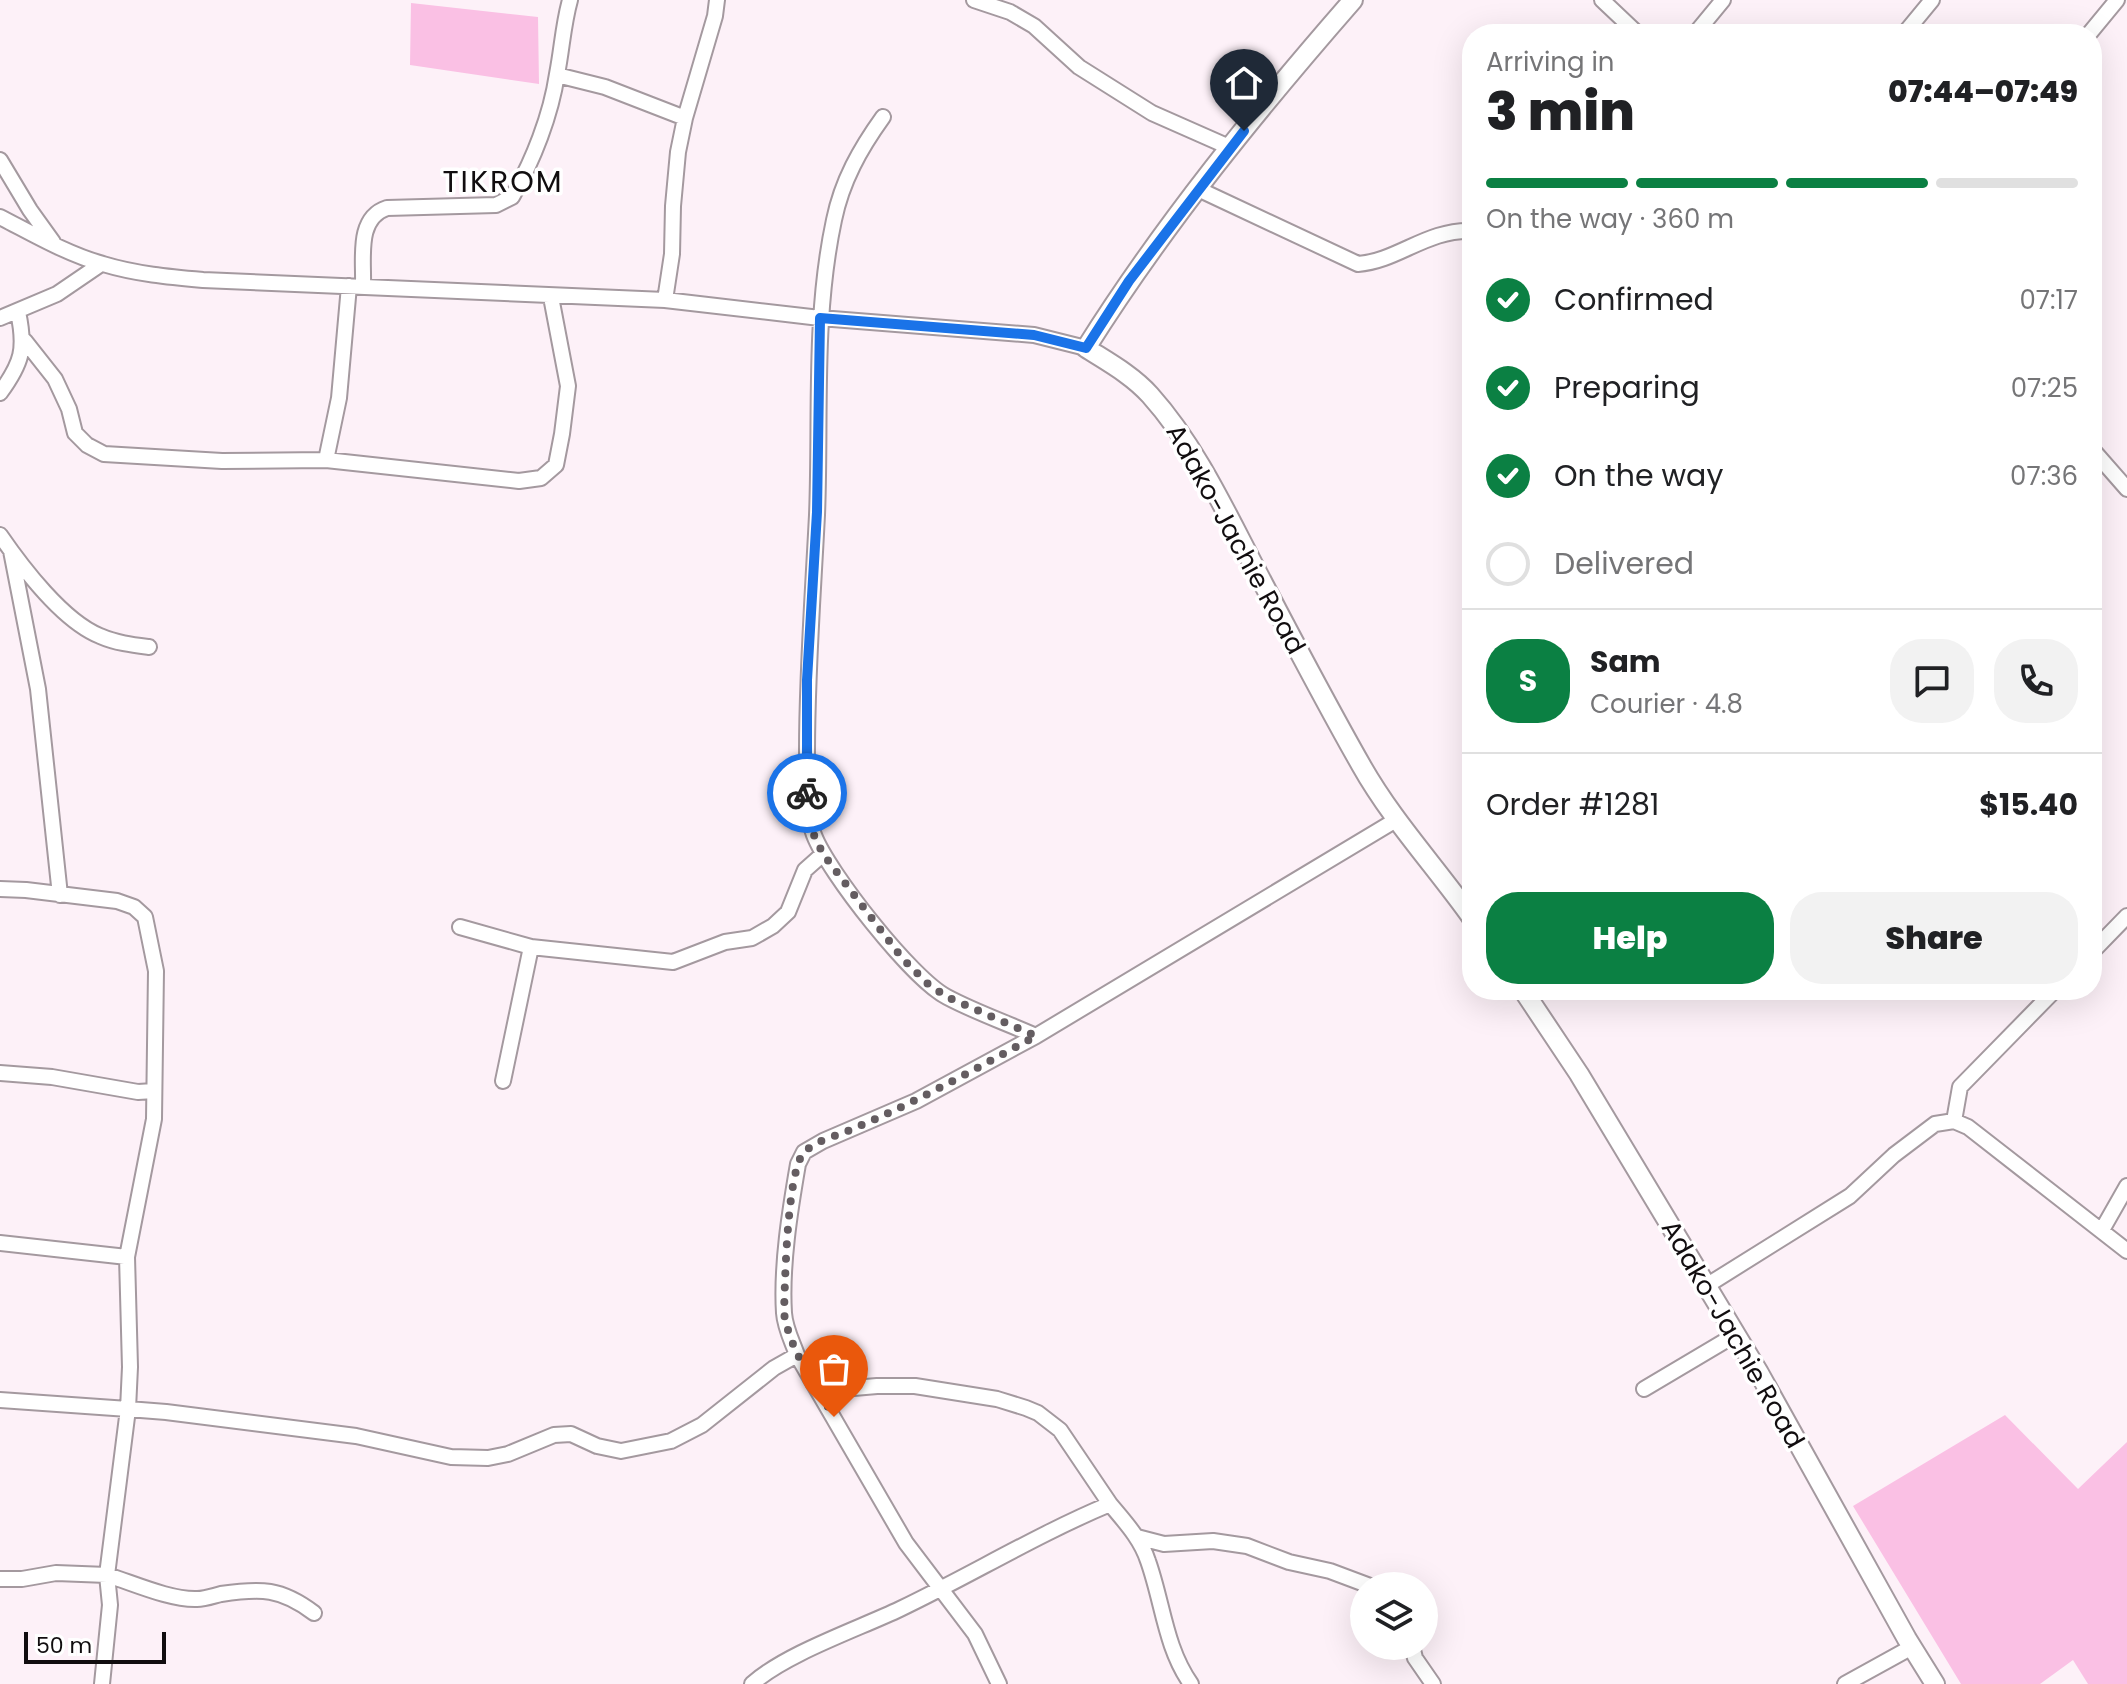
<!DOCTYPE html>
<meta charset="utf-8">
<style>
:root{--surface:#fff;--page:#f2f2f2;--text:#202124;--muted:#757577;--line:#e0e0e0;--accent:#0b8043}
body{margin:0;font-family:Poppins,sans-serif;background:var(--page);color:var(--text);height:100vh;display:flex;flex-direction:column;font-size:30px;white-space:nowrap}
*{box-sizing:border-box;margin:0}
p{font-size:26px;color:var(--muted)}
.icon{flex:none;width:44px;height:44px;fill:none;stroke:currentColor;stroke-width:2;stroke-linecap:round;stroke-linejoin:round}
.map{position:relative;flex:1;overflow:hidden}
.sheet{position:absolute;left:1462px;top:24px;width:640px;height:976px;display:flex;flex-direction:column;background:var(--surface);border-radius:32px;box-shadow:0 8px 32px #0002}
.sheet>*{flex:none}
.controls{position:absolute;left:1350px;top:1572px;display:grid;gap:16px}
.controls a{display:grid;place-items:center;width:88px;height:88px;border-radius:50%;background:var(--surface);box-shadow:0 8px 32px #0002;font-size:40px}
.scale{position:absolute;left:24px;bottom:20px;width:142px;box-sizing:border-box;padding-left:8px;border:4px solid #110d0f;border-top:0;font-size:22px;line-height:28px;white-space:nowrap;color:#110d0f;-webkit-text-stroke:6px #fff;paint-order:stroke}
.pin{position:absolute;display:grid;place-items:center;width:68px;height:68px;color:#fff;margin:-82px -34px;border-radius:50% 50% 50% 0;rotate:-45deg;box-shadow:0 0 8px #0007}
.pin .icon{rotate:45deg}
.courier{position:absolute;display:grid;place-items:center;width:80px;height:80px;margin:-40px;border:6px solid #1a73e8;border-radius:50%;background:#fff;color:#222;box-shadow:0 2px 10px #0007}
.headline em{font-style:normal;font-weight:800}
.headline div{display:flex;flex-direction:column-reverse}
.headline{display:flex;align-items:center;justify-content:space-between;height:136px;padding:0 24px}
h1{font-size:52px;font-weight:800;line-height:60px}
.bar{display:grid;grid-template-columns:repeat(4,1fr);gap:12px 8px;align-content:center;height:96px;padding:0 24px}
.bar i{height:10px;border-radius:6px;background:var(--line)}
.bar .active{background:var(--accent)}
.bar p{grid-column:span 4}
.line{display:flex;align-items:center;gap:20px;padding:0 24px;border-top:2px solid var(--line)}
.line div{flex:1}
.round{display:grid;place-items:center;flex:none;width:84px;height:84px;border-radius:32px;background:var(--page)}
ol{padding:0 24px;list-style:none}
li{display:flex;align-items:center;gap:24px;height:88px}
li p{margin-inline-start:auto}
li .icon{padding:8px;border-radius:50%;background:var(--accent);color:#fff;stroke-width:4}
li:last-child{color:var(--muted)}
li i{width:44px;height:44px;border:4px solid var(--line);border-radius:50%}
.button{display:flex;gap:16px;margin-top:auto;padding:16px 24px}
.button a{flex:1;height:92px;border-radius:32px;background:var(--accent);color:#fff;font-size:32px;font-weight:800;line-height:92px;text-align:center}
.button a+a{background:var(--page);color:var(--text)}
.map>svg:first-child{display:block}
.green{fill:#fac0e4}
.lines{fill:none;stroke-linecap:round;stroke-linejoin:round}
.minor-casing{stroke:#a4999f;stroke-width:18}
.tertiary-casing{stroke:#a4999f;stroke-width:22}
.minor{stroke:#fff;stroke-width:14}
.tertiary{stroke:#fff;stroke-width:18}
.done{stroke:#645d61;stroke-width:8;stroke-dasharray:0 14.4}
.route{stroke:#1a73e8;stroke-width:10}
.labels{text-anchor:middle;dominant-baseline:central;stroke-width:7;stroke-linejoin:round;paint-order:stroke}
.street-label{font-size:26px;fill:#110d0f;stroke:#fff}
.quarter-label{font-size:30px;letter-spacing:2px;fill:#110d0f;stroke:#fff}
</style>
<div class="map">
<svg width="2127" height="1684" viewBox="0 0 2127 1684">
<rect width="100%" height="100%" fill="#fdf1f8"/>
<path class="green" d="M411,3L538,17L539,84L410,65Z
M2005,1415L2078,1489L2127,1442V1684H2088L2073,1660L2040,1684H1961L1853,1506Z"/>
<g class="lines">
<defs>
<path id="minor" d="M974,0L1010,12L1034,26L1079,67L1152,113L1229,147
M1602,0L1638,34
M1695,34L1723,0
M1904,34L1932,0
M2089,34L2117,0
M557,75L605,87L685,118
M883,117C860,149 842,181 834,220C813,318 821,417 817,515C813,594 807,672 807,751C807,778 804,809 814,835C828,872 912,979 947,997C975,1012 1007,1023 1036,1036
M0,160L30,210L53,242
M1198,189L1358,264C1398,261 1427,229 1472,231
M0,217C33,234 67,254 103,264C136,274 169,277 203,280L665,300L820,318L1034,335L1086,348
M363,285C364,259 356,218 387,208L496,205L512,197C533,161 551,115 557,74C562,49 563,25 570,0
M665,300L672,254L673,206L678,152L685,118L715,16L717,0
M0,318L57,294L101,264
M25,341L55,379L69,409L75,433L87,445L104,454L222,461L326,460L519,481L541,478L556,465L562,434L568,386L551,297
M0,393C22,363 26,349 18,312
M2092,449L2127,489
M326,460L339,398L349,286
M0,535C22,567 63,621 100,636C116,643 133,645 149,647
M11,551L38,689L60,895
M0,889L26,890L117,901L134,907L145,917L156,971L154,1119L127,1257
M460,927L531,947L673,962L725,942L752,938L773,926L788,912L805,870L823,854
M2092,952L2127,916
M0,1073L52,1077L138,1092L154,1091
M503,1081L531,947
M1954,1121L1960,1087L2055,990
M2102,1230L2127,1186
M0,1243L127,1257L130,1367L128,1409L166,1412L356,1436L451,1457L488,1458L508,1454L554,1435L571,1434L597,1446L621,1451L671,1441L702,1425L774,1368L797,1355
M1706,1286L1850,1196L1894,1155L1935,1124L1954,1121L1968,1127L2127,1251
M1644,1389L1735,1335
M819,1391L877,1386H915L997,1399L1026,1408L1038,1413L1060,1430L1110,1504
M0,1400L128,1409L107,1575C133,1583 170,1600 197,1599C205,1599 213,1596 221,1594C261,1588 281,1588 314,1613
M1137,1537L1164,1544L1213,1541L1247,1546L1289,1562L1330,1571L1370,1586
M0,1579H22L56,1573L107,1575L110,1605L102,1684
M1412,1646L1415,1658L1433,1684
M752,1684C785,1654 858,1629 900,1609C971,1575 1038,1534 1110,1504C1125,1522 1141,1539 1148,1561C1163,1603 1165,1647 1191,1684
M999,1684L975,1634L906,1543L797,1355C792,1341 785,1328 784,1313C781,1266 790,1210 798,1164L804,1152L823,1141L916,1101L1036,1036L1396,820
M1845,1684L1912,1647"/>
<path id="tertiary" d="M1353,0C1257,110 1164,224 1086,348C1108,362 1132,375 1150,395C1194,444 1224,508 1254,566C1289,633 1324,700 1361,765C1392,820 1435,866 1472,918
M1523,990L1579,1074L1759,1373L1907,1639L1935,1684"/>
</defs>
<use href="#minor" class="minor-casing"/>
<use href="#tertiary" class="tertiary-casing"/>
<use href="#minor" class="minor"/>
<use href="#tertiary" class="tertiary"/>
</g>
<g class="lines">
<path class="done" d="M807,793L813,833L823,854L902,958L928,984L947,997L1036,1036C975,1069 915,1103 850,1130C836,1136 811,1142 802,1155C787,1179 785,1281 784,1313C790,1351 815,1384 834,1417"/>
<path class="route" d="M807,793V680L817,512L820,318L1034,335L1086,348L1129,281L1244,131"/>
</g>
<g class="labels">
<g class="street-label">
<text transform="translate(1236 539) rotate(61)">Adako-Jachie Road</text>
<text transform="translate(1733 1334) rotate(60)">Adako-Jachie Road</text>
</g>
<g class="quarter-label">
<text x="503" y="181">TIKROM</text>
</g>
</g>
</svg>
<div class="controls">
<a><svg class="icon" aria-label="layers" viewBox="0 0 24 24"><path d="M12 4l9 5-9 5-9-5zM3 14l9 5 9-5"/></svg></a>
</div>
<div class="scale">50 m</div>
<div class="pin" style="left:834px;top:1417px;background:#ea580c"><svg class="icon" aria-label="bag" viewBox="0 0 24 24"><path d="M5 8h14l-1 12H6zM9 8a3 3 0 0 1 6 0"/></svg></div>
<div class="pin" style="left:1244px;top:131px;background:#1f2937"><svg class="icon" aria-label="home" viewBox="0 0 24 24"><path d="M3 11l9-7 9 7M6 9v11h12V9"/></svg></div>
<div class="courier" style="left:807px;top:793px"><svg class="icon" aria-label="bike" viewBox="0 0 24 24"><circle cx="6" cy="16" r="4"/><circle cx="18" cy="16" r="4"/><path d="M6 16l4-8h5l3 8M10 8l3 8H6M13 5h3"/></svg></div>
<section class="sheet">
<div class="headline"><div><h1>3 min</h1><p>Arriving in</p></div><em>07:44–07:49</em></div>
<div class="bar"><i class="active"></i><i class="active"></i><i class="active"></i><i></i><p>On the way · 360 m</p></div>
<ol>
<li><svg class="icon" aria-label="check" viewBox="0 0 24 24"><path d="M5 12l5 5 9-10"/></svg>Confirmed<p>07:17</p></li>
<li><svg class="icon" aria-label="check" viewBox="0 0 24 24"><path d="M5 12l5 5 9-10"/></svg>Preparing<p>07:25</p></li>
<li><svg class="icon" aria-label="check" viewBox="0 0 24 24"><path d="M5 12l5 5 9-10"/></svg>On the way<p>07:36</p></li>
<li><i></i>Delivered</li>
</ol>
<div class="line" style="height:144px"><b class="round" style="background:var(--accent);color:#fff">S</b><div><b>Sam</b><p>Courier · 4.8</p></div><a class="round"><svg class="icon" aria-label="chat" viewBox="0 0 24 24"><path d="M4 5h16v11H9l-5 4z"/></svg></a><a class="round"><svg class="icon" aria-label="phone" viewBox="0 0 24 24"><path d="M5 4h4l2 5-3 2q2 4 5 5l2-3 5 2v4C11 20 4 13 5 4z"/></svg></a></div>
<div class="line" style="height:104px"><div>Order #1281</div><b>$15.40</b></div>
<div class="button"><a>Help</a><a>Share</a></div>
</section>
</div>
